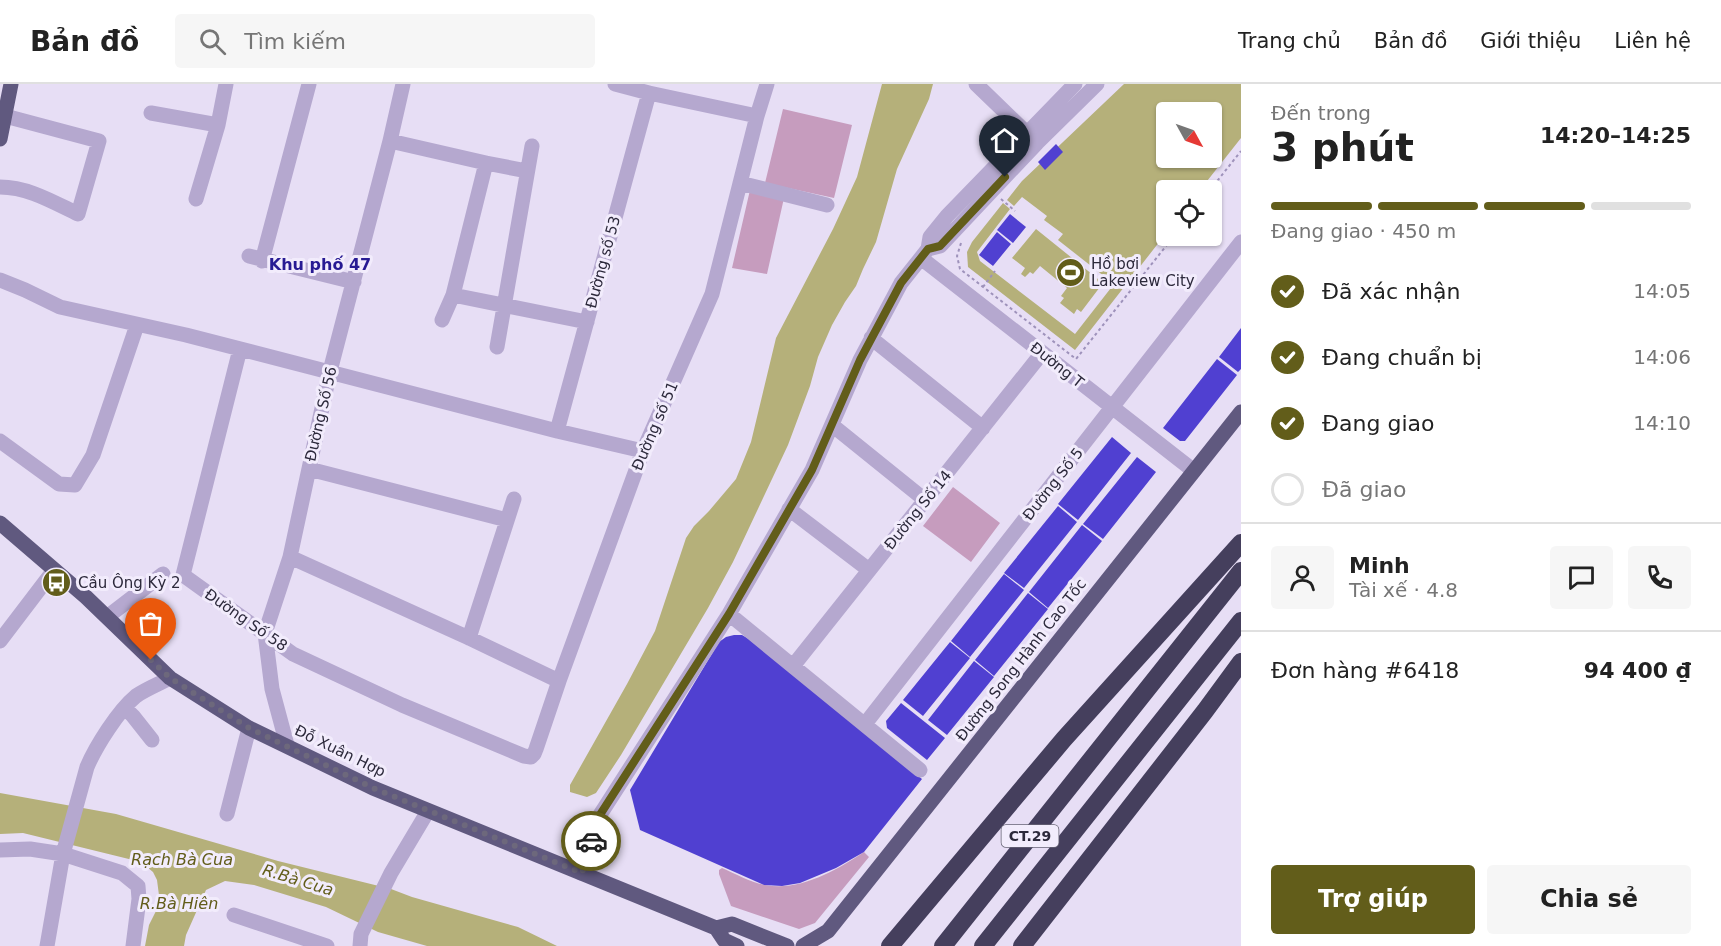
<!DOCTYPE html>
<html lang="vi">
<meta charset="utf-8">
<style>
:root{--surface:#fff;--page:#f6f6f6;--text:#222;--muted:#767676;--line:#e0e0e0;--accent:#625d1a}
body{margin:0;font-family:"DejaVu Sans",sans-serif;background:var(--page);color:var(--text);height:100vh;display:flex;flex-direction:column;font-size:22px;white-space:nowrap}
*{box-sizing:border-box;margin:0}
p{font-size:20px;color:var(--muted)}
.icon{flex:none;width:33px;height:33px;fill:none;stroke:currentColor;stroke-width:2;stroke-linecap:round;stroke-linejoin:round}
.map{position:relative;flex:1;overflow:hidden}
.panel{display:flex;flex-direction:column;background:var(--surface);width:480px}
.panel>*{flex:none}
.needle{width:39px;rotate:130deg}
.controls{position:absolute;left:1156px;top:18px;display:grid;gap:12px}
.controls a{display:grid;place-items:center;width:66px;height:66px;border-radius:6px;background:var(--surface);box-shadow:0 2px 4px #0004;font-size:30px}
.pin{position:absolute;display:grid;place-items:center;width:51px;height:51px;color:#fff;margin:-62px -26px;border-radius:50% 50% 50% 0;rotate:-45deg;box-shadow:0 0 6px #0007}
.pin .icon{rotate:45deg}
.courier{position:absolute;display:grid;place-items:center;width:60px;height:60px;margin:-30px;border:4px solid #625d1a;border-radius:50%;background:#fff;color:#222;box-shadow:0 2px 8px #0007}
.summary em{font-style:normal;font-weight:600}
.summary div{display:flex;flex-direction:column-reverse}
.summary{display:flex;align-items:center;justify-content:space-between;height:102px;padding:0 30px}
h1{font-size:39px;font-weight:600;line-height:45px}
.bar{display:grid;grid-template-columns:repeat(4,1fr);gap:9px 6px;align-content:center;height:72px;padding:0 30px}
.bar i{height:8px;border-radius:4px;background:var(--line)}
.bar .active{background:var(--accent)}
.bar p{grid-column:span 4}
.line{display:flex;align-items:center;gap:15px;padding:0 30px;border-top:2px solid var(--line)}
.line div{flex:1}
.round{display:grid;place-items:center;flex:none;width:63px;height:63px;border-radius:6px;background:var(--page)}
ol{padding:0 30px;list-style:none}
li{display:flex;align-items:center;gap:18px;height:66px}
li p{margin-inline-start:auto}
li .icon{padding:6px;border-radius:50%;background:var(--accent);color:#fff;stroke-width:4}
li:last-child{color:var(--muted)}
li i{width:33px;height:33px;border:3px solid var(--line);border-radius:50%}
.button{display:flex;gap:12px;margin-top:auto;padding:12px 30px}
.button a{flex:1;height:69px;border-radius:6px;background:var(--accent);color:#fff;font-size:24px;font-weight:600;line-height:69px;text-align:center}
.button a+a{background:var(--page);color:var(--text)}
header{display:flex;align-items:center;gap:36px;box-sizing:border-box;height:84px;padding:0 30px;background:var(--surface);border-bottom:2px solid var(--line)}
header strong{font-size:28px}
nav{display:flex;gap:33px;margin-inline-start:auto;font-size:21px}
.search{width:420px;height:54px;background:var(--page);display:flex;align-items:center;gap:15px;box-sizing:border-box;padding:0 21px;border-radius:6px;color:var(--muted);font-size:22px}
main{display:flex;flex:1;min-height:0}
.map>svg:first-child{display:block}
.green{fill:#c69cbe}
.water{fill:#b5b07a;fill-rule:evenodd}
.building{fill:#5040d1}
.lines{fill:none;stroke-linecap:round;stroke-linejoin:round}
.path{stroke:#9e92bb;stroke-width:2;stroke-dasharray:3 3;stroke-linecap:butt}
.minor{stroke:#b5a8cf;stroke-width:15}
.major{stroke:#60597f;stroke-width:15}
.highway{stroke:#453f5d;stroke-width:18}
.done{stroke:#6d687c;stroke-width:6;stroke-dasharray:0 10.8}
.route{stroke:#625d1a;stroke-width:8}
.labels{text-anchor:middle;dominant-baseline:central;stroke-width:6;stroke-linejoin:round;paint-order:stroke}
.shield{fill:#f2ecfc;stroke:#676475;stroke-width:1.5}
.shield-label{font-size:14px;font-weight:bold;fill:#2c293b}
.street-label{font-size:15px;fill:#2c293b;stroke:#f2ecfc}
.poi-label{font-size:15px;fill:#2c293b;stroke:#f2ecfc;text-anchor:start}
.neighbourhood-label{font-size:16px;font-weight:bold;fill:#271a93;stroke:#f2ecfc}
.water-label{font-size:16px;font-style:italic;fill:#625d1a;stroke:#f2ecfc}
</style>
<header>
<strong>Bản đồ</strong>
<div class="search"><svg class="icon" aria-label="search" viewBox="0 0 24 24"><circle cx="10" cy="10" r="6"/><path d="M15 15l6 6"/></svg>Tìm kiếm</div>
<nav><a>Trang chủ</a><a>Bản đồ</a><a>Giới thiệu</a><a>Liên hệ</a></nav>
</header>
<main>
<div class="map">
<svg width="1241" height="862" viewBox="0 0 1241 862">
<rect width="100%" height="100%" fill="#e7def5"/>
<path class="green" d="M783,25L852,41L834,114L765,99Z
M750,106L784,114L767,190L732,184Z
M953,403L1000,439L971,478L923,442Z
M864,768L869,773L815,839L799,845L731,822L719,790V786L722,784C736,790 750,798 765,801C799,808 837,786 864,768Z"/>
<path class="water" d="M882,0H933L929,15L897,85L876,158L863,185L856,202L845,218L832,241L818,273L810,302L788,361L733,478L708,524L621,671L596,709L587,713L570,708V701L627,600L655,547L686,454L694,442L709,427L736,395L751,358L776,254L833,145L857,93Z
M1124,0H1241V54L1200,106H1167V148L1075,266L968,183L967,168L972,158L1003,119L1010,125L977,168L980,177L1075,250L1114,200L1058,156L1063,150L1044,136L1047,132L1022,113L1014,122L1007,116L1022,97ZM1167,28H1212V74H1167Z
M1036,145L1103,199L1081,228L1077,225L1074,230L1060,219L1064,214L1061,212L1067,204L1040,182L1033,190L1030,188L1025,193L1021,190L1025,184L1012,174Z
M0,709L116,730L278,777L391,805L412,813L518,843L557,862H427L378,848L326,823L254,801L225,797L206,806L186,851L184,862H145L149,841L160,819L157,796L153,788L141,778L23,749L0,750Z"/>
<path class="building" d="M1056,60L1063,68L1045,86L1038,78Z
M1010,130L1026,143L1013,159L997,146Z
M997,148L1011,160L993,182L979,171Z
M1241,244V285L1238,288L1219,273Z
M1217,275L1237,291L1185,357H1180L1163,344Z
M1112,353L1131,369L1078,436L1058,420Z
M1137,373L1156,388L1103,455L1083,440Z
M1058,422L1077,438L1024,504L1004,489Z
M1082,441L1102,457L1048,524L1029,508Z
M1004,490L1024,506L970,573L951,557Z
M1028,509L1048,525L994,592L975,576Z
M734,551H742L749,555L922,695L864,768L836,784L800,799L782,802L764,801L640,746L630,706L719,558L726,553Z
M950,558L970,574L923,632L903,616Z
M974,577L994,593L947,651L928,636Z
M901,619L945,654L927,676L887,644L886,637Z"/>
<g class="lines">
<path class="path" d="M1210,106L1241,67
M1001,115L1015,127
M961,159L957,172L960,185L1076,275L1174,152
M983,203L995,187"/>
<path class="minor" d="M615,0L649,9L757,32
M976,0L1034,56
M151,29L218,41
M390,57L486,79L527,87
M740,99L827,121
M0,103C28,103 53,118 78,130L99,57L5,32
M196,115L218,41L226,0
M928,165L940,162L1037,59L1097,0
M249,172L354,198
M921,174L1194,387
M262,177L309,0
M0,196L25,206L60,223L186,251L557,347L643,367
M453,211L587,238
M442,236L453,211L486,79
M871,254L983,344
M497,263L532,62
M240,265L183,491L293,570L402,621L524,672L531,673L534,670L536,665L559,597L643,367L712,210L757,32L767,0
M832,341L925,416
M557,347L649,9
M0,357L59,400L75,401L93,371L137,241
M309,385L507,436
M789,425L869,486
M290,473L469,554L559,597
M729,530L920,686
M107,533L163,490
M469,554L514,415
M0,557L54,486
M793,582L1042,269
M125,624L133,632L152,656
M865,640L1241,158
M287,661L272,605L265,549L290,473L330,287L390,57L403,0
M227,730L249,644
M0,766L30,765L63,770L122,789L138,802L139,815L133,862
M581,789L596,737L729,530L812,386L860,276L901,199L928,165L930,153L947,132L1075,0
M234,831L327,862
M47,862L63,770L87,683C96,662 118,627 136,612C146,605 159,600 170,594
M360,862L361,850L391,789L428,727"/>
<path class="major" d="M0,55L11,0
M0,439L86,513L170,594L249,644L373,704L716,844L724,856L737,862
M716,844L732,840L787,862
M803,862L828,847L1241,328"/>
<path class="highway" d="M890,862L1064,655L1241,459
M943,862L1241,487
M983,862L1241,537
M1022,862L1205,627L1241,578"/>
</g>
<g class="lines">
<path class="done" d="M151,576L170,594L249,644L373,704L582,789L591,757"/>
<path class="route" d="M591,757L596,737L729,530L812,386L860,276L901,199L928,165L940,162L1005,93"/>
</g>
<defs>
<symbol id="stadium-disc" viewBox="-11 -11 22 22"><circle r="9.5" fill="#625d1a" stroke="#f2ecfc"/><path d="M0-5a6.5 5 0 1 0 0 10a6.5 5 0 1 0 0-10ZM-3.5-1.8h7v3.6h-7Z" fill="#fff"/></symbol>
<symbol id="bus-disc" viewBox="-11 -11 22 22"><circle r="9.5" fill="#625d1a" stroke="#f2ecfc"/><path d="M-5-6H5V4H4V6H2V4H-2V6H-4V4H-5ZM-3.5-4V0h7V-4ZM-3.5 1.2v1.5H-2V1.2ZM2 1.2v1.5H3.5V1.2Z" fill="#fff"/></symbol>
</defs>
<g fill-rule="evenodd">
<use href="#stadium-disc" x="1054" y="172" width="33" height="33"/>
<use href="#bus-disc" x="40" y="482" width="33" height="33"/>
</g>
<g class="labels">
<rect class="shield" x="1001.5" y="741" width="57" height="22" rx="4.5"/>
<g class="shield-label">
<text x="1030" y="752">CT.29</text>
</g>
<g class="street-label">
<text transform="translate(603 178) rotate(-75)">Đường số 53</text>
<text transform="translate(1057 281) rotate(38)">Đường T</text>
<text transform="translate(321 330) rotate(-77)">Đường Số 56</text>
<text transform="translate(655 342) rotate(-67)">Đường số 51</text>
<text transform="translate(1053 400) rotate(-52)">Đường Số 5</text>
<text transform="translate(918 426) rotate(-51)">Đường Số 14</text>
<text transform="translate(246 536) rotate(35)">Đường Số 58</text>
<text transform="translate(1021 576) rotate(-52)">Đường Song Hành Cao Tốc</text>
<text transform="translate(340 667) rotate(26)">Đỗ Xuân Hợp</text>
</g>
<g class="poi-label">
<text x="1091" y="180">Hồ bơi<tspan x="1091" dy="17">Lakeview City</tspan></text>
<text x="78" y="499">Cầu Ông Kỳ 2</text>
</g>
<g class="neighbourhood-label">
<text x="320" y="180">Khu phố 47</text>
</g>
<g class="water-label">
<text x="182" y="775">Rạch Bà Cua</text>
<text transform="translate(298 796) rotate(17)">R.Bà Cua</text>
<text x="179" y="819">R.Bà Hiên</text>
</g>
</g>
</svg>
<div class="controls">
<a><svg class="needle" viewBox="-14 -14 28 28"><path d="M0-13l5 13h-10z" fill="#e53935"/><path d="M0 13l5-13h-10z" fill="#767676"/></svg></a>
<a><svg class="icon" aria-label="locate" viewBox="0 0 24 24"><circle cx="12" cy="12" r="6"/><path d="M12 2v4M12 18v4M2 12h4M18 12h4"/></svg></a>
</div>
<div class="pin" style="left:151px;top:576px;background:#ea580c"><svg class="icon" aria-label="bag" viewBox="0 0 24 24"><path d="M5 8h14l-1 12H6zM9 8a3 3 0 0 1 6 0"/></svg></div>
<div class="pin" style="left:1005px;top:93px;background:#1f2937"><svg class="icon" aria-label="home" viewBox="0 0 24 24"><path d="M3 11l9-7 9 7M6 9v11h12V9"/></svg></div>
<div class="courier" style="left:591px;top:757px"><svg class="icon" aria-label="car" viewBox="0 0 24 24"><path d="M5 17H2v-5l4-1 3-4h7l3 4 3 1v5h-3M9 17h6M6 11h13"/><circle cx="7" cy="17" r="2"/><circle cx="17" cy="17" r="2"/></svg></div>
</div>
<section class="panel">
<div class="summary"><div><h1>3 phút</h1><p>Đến trong</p></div><em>14:20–14:25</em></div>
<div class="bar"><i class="active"></i><i class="active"></i><i class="active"></i><i></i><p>Đang giao · 450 m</p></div>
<ol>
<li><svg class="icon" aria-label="check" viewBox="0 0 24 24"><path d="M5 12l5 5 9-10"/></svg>Đã xác nhận<p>14:05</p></li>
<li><svg class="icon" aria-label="check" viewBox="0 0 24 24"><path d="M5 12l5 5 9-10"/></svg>Đang chuẩn bị<p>14:06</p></li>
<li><svg class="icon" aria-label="check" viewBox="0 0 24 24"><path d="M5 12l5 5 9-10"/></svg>Đang giao<p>14:10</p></li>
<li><i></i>Đã giao</li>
</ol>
<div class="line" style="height:108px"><a class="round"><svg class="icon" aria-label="person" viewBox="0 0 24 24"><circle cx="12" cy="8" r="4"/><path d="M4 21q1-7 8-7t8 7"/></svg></a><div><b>Minh</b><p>Tài xế · 4.8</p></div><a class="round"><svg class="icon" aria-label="chat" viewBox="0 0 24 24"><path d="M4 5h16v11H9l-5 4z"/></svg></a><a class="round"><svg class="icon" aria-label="phone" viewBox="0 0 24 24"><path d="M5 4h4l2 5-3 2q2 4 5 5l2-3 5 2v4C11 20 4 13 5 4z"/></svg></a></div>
<div class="line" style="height:78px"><div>Đơn hàng #6418</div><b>94 400 ₫</b></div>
<div class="button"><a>Trợ giúp</a><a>Chia sẻ</a></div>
</section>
</main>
